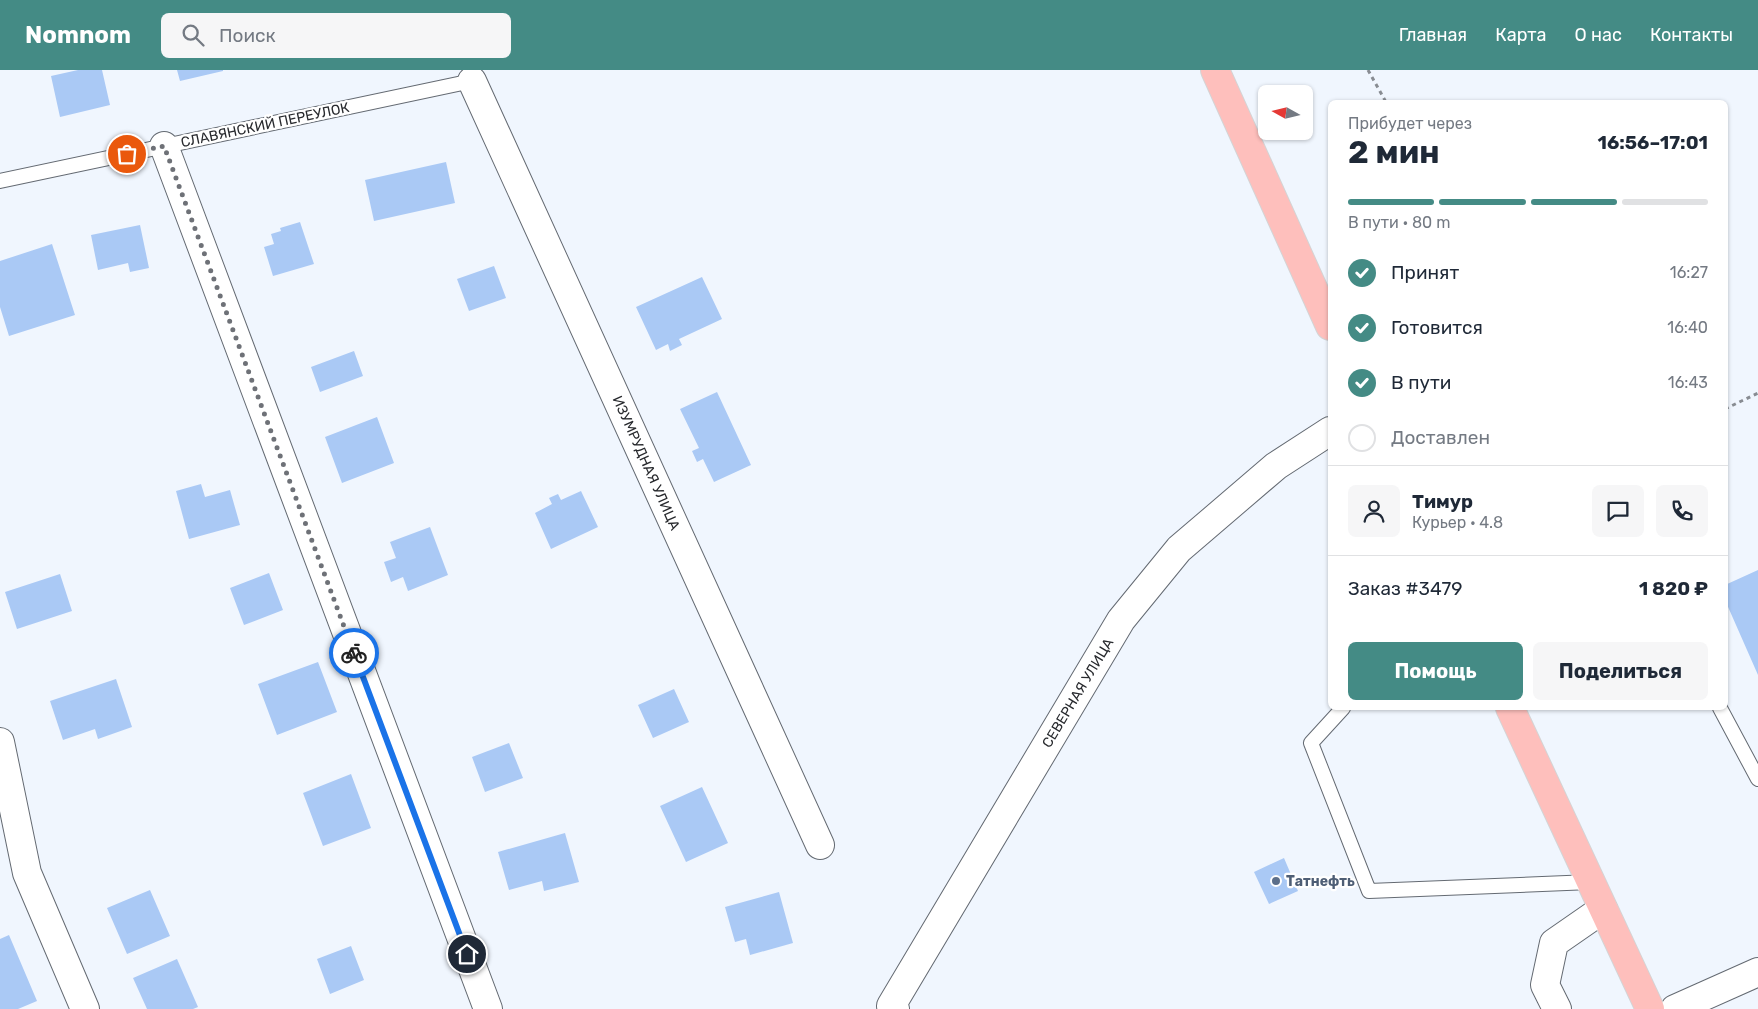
<!DOCTYPE html>
<html lang="ru">
<meta charset="utf-8">
<style>
:root{--surface:#fff;--page:#f6f6f7;--text:#1f2937;--muted:#747a83;--line:#e0e1e3;--accent:#448b85}
body{margin:0;font-family:Rubik,sans-serif;background:var(--page);color:var(--text);height:100vh;display:flex;flex-direction:column;font-size:19px;white-space:nowrap}
*{box-sizing:border-box;margin:0}
p{font-size:16px;color:var(--muted)}
.icon{flex:none;width:28px;height:28px;fill:none;stroke:currentColor;stroke-width:2;stroke-linecap:round;stroke-linejoin:round}
.map{position:relative;flex:1;overflow:hidden}
.panel{position:absolute;left:1328px;top:30px;width:400px;height:610px;display:flex;flex-direction:column;background:var(--surface);border-radius:8px;box-shadow:0 1px 4px #0004}
.panel>*{flex:none}
.needle{width:32px;rotate:278deg}
.tools{position:absolute;left:1258px;top:15px;display:grid;gap:10px}
.tools a{display:grid;place-items:center;width:55px;height:55px;border-radius:8px;background:var(--surface);box-shadow:0 1px 4px #0004;font-size:25px}
.pin{position:absolute;display:grid;place-items:center;width:42px;height:42px;color:#fff;margin:-21px;border:2px solid #fff;border-radius:50%;box-shadow:0 1px 5px #0007}
.courier{position:absolute;display:grid;place-items:center;width:50px;height:50px;margin:-25px;border:4px solid #1a73e8;border-radius:50%;background:#fff;color:#222;box-shadow:0 1px 6px #0007}
.summary em{font-style:normal;font-weight:700}
.summary div{display:flex;flex-direction:column-reverse}
.summary{display:flex;align-items:center;justify-content:space-between;height:85px;padding:0 20px}
h1{font-size:32px;font-weight:700;line-height:38px}
.bar{display:grid;grid-template-columns:repeat(4,1fr);gap:8px 5px;align-content:center;height:60px;padding:0 20px}
.bar i{height:6px;border-radius:4px;background:var(--line)}
.bar .on{background:var(--accent)}
.bar p{grid-column:span 4}
.line{display:flex;align-items:center;gap:12px;padding:0 20px;border-top:1px solid var(--line)}
.line div{flex:1}
.round{display:grid;place-items:center;flex:none;width:52px;height:52px;border-radius:8px;background:var(--page)}
ol{padding:0 20px;list-style:none}
li{display:flex;align-items:center;gap:15px;height:55px}
li p{margin-inline-start:auto}
li .icon{padding:5px;border-radius:50%;background:var(--accent);color:#fff;stroke-width:4}
li:last-child{color:var(--muted)}
li i{width:28px;height:28px;border:2px solid var(--line);border-radius:50%}
.cta{display:flex;gap:10px;margin-top:auto;padding:10px 20px}
.cta a{flex:1;height:58px;border-radius:8px;background:var(--accent);color:#fff;font-size:20px;font-weight:700;line-height:58px;text-align:center}
.cta a+a{background:var(--page);color:var(--text)}
header{display:flex;align-items:center;gap:30px;box-sizing:border-box;height:70px;padding:0 25px;background:var(--accent);color:#fff}
header strong{font-size:24px}
nav{display:flex;gap:28px;margin-inline-start:auto;font-size:18px}
.search{width:350px;height:45px;background:var(--page);display:flex;align-items:center;gap:12px;box-sizing:border-box;padding:0 18px;border-radius:8px;color:var(--muted);font-size:19px}
.map>svg:first-child{display:block}
.building{fill:#aac9f5}
.lines{fill:none;stroke-linecap:round;stroke-linejoin:round}
.service-casing{stroke:#646a72;stroke-width:16}
.minor-casing{stroke:#646a72;stroke-width:30}
.trunk-casing{stroke:#d4d4d5;stroke-width:30}
.path{stroke:#888c92;stroke-width:3;stroke-dasharray:4 4;stroke-linecap:butt}
.service{stroke:#fff;stroke-width:14}
.minor{stroke:#fff;stroke-width:28}
.trunk{stroke:#febfbc;stroke-width:28}
.done{stroke:#6e7177;stroke-width:5;stroke-dasharray:0 9}
.route{stroke:#1a73e8;stroke-width:6}
.service-dot{fill:#5c6f8a;stroke:#fff;stroke-width:2}
.labels{text-anchor:middle;dominant-baseline:central;stroke-width:4.5;stroke-linejoin:round;paint-order:stroke}
.street-label{font-size:14px;fill:#282a2e;stroke:#fff}
.service-label{font-size:14px;font-weight:bold;fill:#4e5e75;stroke:#fff;text-anchor:start}
</style>
<header>
<strong>Nomnom</strong>
<div class="search"><svg class="icon" aria-label="search" viewBox="0 0 24 24"><circle cx="10" cy="10" r="6"/><path d="M15 15l6 6"/></svg>Поиск</div>
<nav><a>Главная</a><a>Карта</a><a>О нас</a><a>Контакты</a></nav>
</header>
<div class="map">
<svg width="1758" height="939" viewBox="0 0 1758 939">
<rect width="100%" height="100%" fill="#f0f6fe"/>
<path class="building" d="M78,0H102L110,35L60,47L51,6Z
M177,0H223V1L180,11Z
M446,92L455,133L374,151L365,110Z
M300,152L314,194L273,206L264,177L274,174L271,164L281,161L280,158Z
M140,155L149,198L130,202L128,193L98,200L91,165Z
M52,174L75,245L9,266L0,237V191Z
M494,196L506,228L469,241L457,209Z
M702,207L722,249L679,269L682,275L670,281L668,274L656,280L636,237Z
M354,281L363,306L320,322L311,297Z
M717,322L751,395L714,412L703,389L697,392L692,381L699,378L680,339Z
M377,347L394,393L342,413L325,367Z
M201,414L205,427L230,420L240,455L189,469L176,421Z
M581,421L598,457L551,479L535,443L552,434L549,428L558,424L561,430Z
M430,457L448,505L408,521L403,507L391,512L384,492L396,488L390,472Z
M1758,500V605L1725,530V515Z
M269,503L283,540L244,555L230,518Z
M60,504L72,541L17,559L5,522Z
M318,592L337,642L277,665L258,614Z
M116,609L132,657L98,669L95,659L63,670L50,631Z
M674,619L689,652L653,668L638,635Z
M509,673L523,708L485,722L472,687Z
M351,704L371,758L323,776L303,723Z
M702,717L728,773L686,792L660,736Z
M565,763L579,812L544,821L542,811L509,820L498,782Z
M1284,788L1298,821L1269,834L1254,802Z
M150,820L170,866L127,884L107,838Z
M779,822L793,873L750,885L746,869L735,872L725,837Z
M9,865L37,931L18,939H0V869Z
M351,876L364,910L330,924L317,889Z
M177,889L198,937L193,939H147L133,908Z"/>
<g class="lines">
<defs>
<path id="service" d="M0,111L472,11
M1343,638L1311,673L1369,821L1591,812
M1720,638L1758,709"/>
<path id="minor" d="M472,11L820,775
M164,76L488,939
M0,672L27,803L85,939
M895,939L891,936L1121,550L1179,479L1276,396L1330,361
M1557,939L1545,915L1554,873L1603,839
M1675,939L1758,902"/>
<path id="trunk" d="M1215,0L1330,256
M1510,638L1650,939"/>
</defs>
<use href="#service" class="service-casing"/>
<use href="#minor" class="minor-casing"/>
<use href="#trunk" class="trunk-casing"/>
<path class="path" d="M1368,0L1386,32
M1725,339L1758,323"/>
<use href="#service" class="service"/>
<use href="#minor" class="minor"/>
<use href="#trunk" class="trunk"/>
</g>
<g class="lines">
<path class="done" d="M127,84L164,76L354,583"/>
<path class="route" d="M354,583L467,884"/>
</g>
<circle class="service-dot" cx="1276" cy="811" r="5"/>
<g class="labels">
<g class="street-label">
<text transform="translate(265 55) rotate(-12)">СЛАВЯНСКИЙ ПЕРЕУЛОК</text>
<text transform="translate(646 393) rotate(66)">ИЗУМРУДНАЯ УЛИЦА</text>
<text transform="translate(1078 623) rotate(-59)">СЕВЕРНАЯ УЛИЦА</text>
</g>
<g class="service-label">
<text x="1286" y="811">Татнефть</text>
</g>
</g>
</svg>
<div class="tools">
<a><svg class="needle" viewBox="-14 -14 28 28"><path d="M0-13l5 13h-10z" fill="#e53935"/><path d="M0 13l5-13h-10z" fill="#747a83"/></svg></a>
</div>
<div class="pin" style="left:127px;top:84px;background:#ea580c"><svg class="icon" aria-label="bag" viewBox="0 0 24 24"><path d="M5 8h14l-1 12H6zM9 8a3 3 0 0 1 6 0"/></svg></div>
<div class="pin" style="left:467px;top:884px;background:#1f2937"><svg class="icon" aria-label="home" viewBox="0 0 24 24"><path d="M3 11l9-7 9 7M6 9v11h12V9"/></svg></div>
<div class="courier" style="left:354px;top:583px"><svg class="icon" aria-label="bike" viewBox="0 0 24 24"><circle cx="6" cy="16" r="4"/><circle cx="18" cy="16" r="4"/><path d="M6 16l4-8h5l3 8M10 8l3 8H6M13 5h3"/></svg></div>
<section class="panel">
<div class="summary"><div><h1>2 мин</h1><p>Прибудет через</p></div><em>16:56–17:01</em></div>
<div class="bar"><i class="on"></i><i class="on"></i><i class="on"></i><i></i><p>В пути · 80 m</p></div>
<ol>
<li><svg class="icon" aria-label="check" viewBox="0 0 24 24"><path d="M5 12l5 5 9-10"/></svg>Принят<p>16:27</p></li>
<li><svg class="icon" aria-label="check" viewBox="0 0 24 24"><path d="M5 12l5 5 9-10"/></svg>Готовится<p>16:40</p></li>
<li><svg class="icon" aria-label="check" viewBox="0 0 24 24"><path d="M5 12l5 5 9-10"/></svg>В пути<p>16:43</p></li>
<li><i></i>Доставлен</li>
</ol>
<div class="line" style="height:90px"><a class="round"><svg class="icon" aria-label="person" viewBox="0 0 24 24"><circle cx="12" cy="8" r="4"/><path d="M4 21q1-7 8-7t8 7"/></svg></a><div><b>Тимур</b><p>Курьер · 4.8</p></div><a class="round"><svg class="icon" aria-label="chat" viewBox="0 0 24 24"><path d="M4 5h16v11H9l-5 4z"/></svg></a><a class="round"><svg class="icon" aria-label="phone" viewBox="0 0 24 24"><path d="M5 4h4l2 5-3 2q2 4 5 5l2-3 5 2v4C11 20 4 13 5 4z"/></svg></a></div>
<div class="line" style="height:65px"><div>Заказ #3479</div><b>1 820 ₽</b></div>
<div class="cta"><a>Помощь</a><a>Поделиться</a></div>
</section>
</div>
